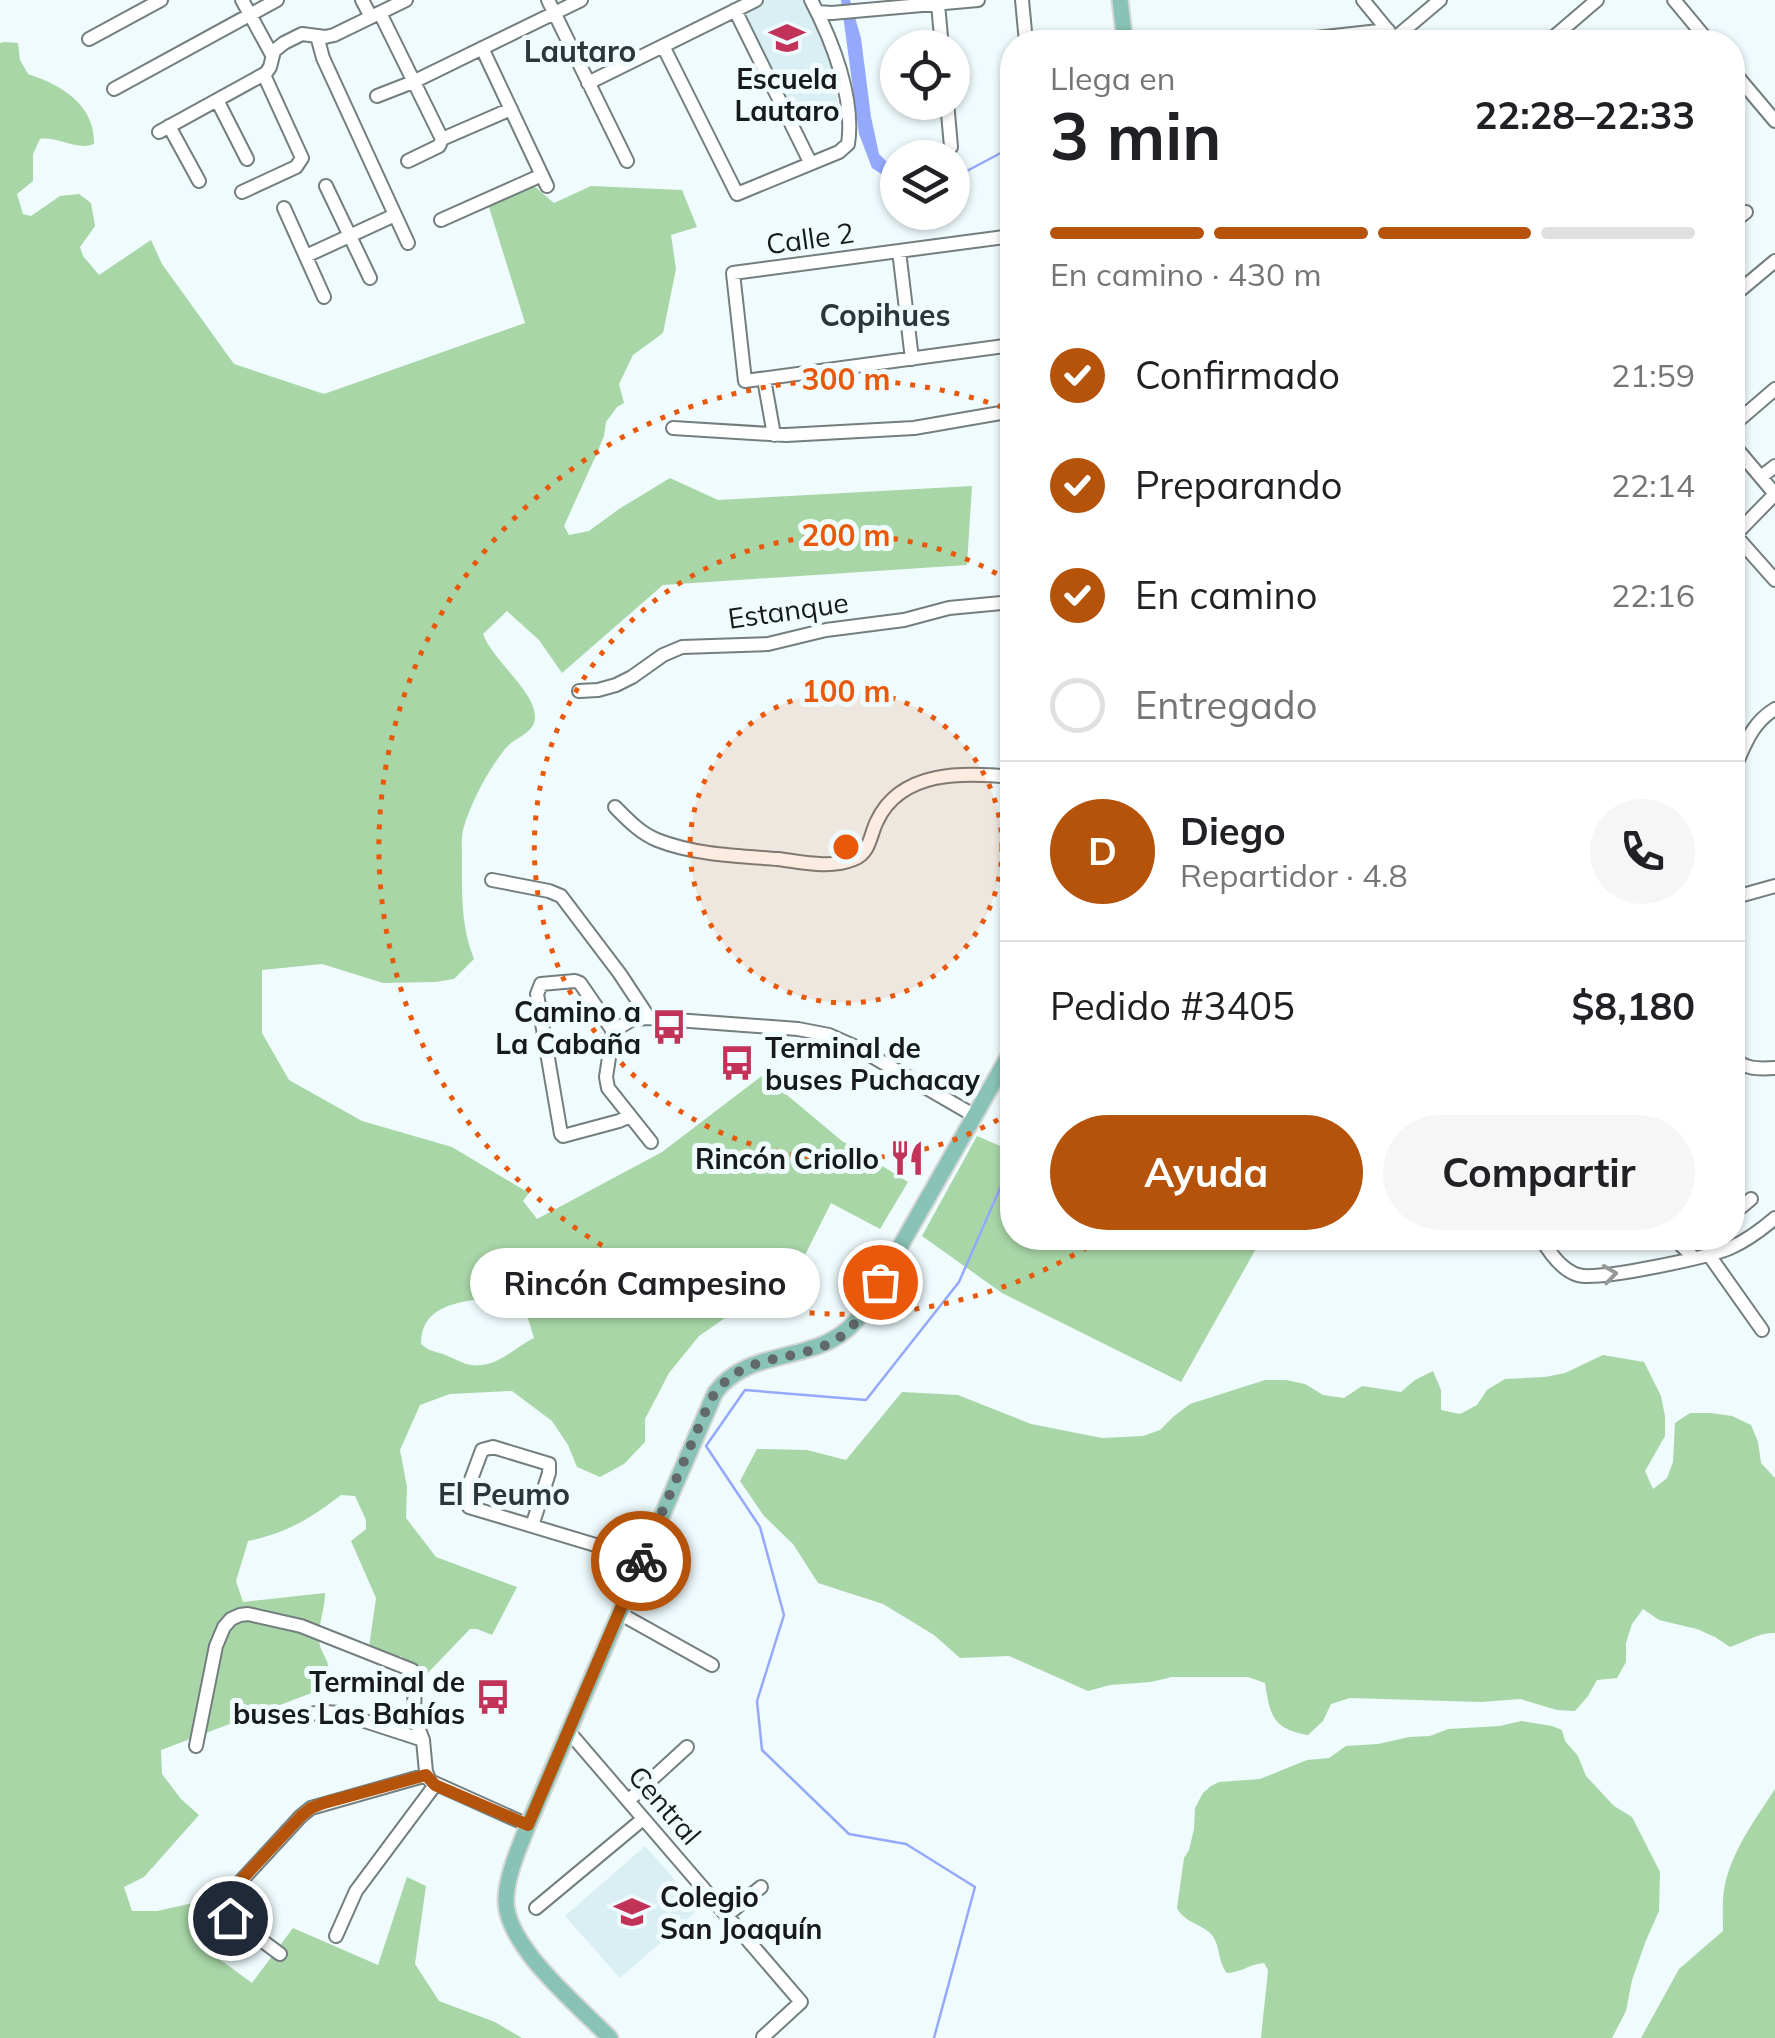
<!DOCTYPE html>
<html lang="es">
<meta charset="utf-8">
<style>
:root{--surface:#fff;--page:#f6f6f6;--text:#202124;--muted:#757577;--line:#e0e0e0;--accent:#b45309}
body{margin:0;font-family:Mulish,sans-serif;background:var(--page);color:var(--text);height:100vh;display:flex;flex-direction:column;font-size:38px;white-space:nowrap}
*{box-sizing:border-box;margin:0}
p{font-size:32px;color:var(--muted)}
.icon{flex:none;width:55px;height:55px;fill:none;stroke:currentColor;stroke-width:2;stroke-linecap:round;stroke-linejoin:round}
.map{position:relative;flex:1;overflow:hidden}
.sheet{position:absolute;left:1000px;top:30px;width:745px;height:1220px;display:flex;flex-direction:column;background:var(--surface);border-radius:40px;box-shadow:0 2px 8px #0004}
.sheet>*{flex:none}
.buttons{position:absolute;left:880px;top:30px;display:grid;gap:20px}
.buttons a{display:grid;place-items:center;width:90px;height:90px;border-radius:50%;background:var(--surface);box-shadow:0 2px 8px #0004;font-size:50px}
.pin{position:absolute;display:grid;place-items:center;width:85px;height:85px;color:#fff;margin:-42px;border:5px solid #fff;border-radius:50%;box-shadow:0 2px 10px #0007}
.courier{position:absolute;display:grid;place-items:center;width:100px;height:100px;margin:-50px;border:8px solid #b45309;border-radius:50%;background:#fff;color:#222;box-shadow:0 2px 12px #0007}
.bubble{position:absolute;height:70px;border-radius:35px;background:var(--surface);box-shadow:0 2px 8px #0004;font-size:32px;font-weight:700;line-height:70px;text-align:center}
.overview em{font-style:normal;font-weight:700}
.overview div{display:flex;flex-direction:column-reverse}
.overview{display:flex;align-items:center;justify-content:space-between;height:170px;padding:0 50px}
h1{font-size:65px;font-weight:700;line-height:75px}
.bar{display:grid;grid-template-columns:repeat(4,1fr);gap:15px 10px;align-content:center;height:120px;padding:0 50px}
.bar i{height:12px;border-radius:8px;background:var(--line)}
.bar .active{background:var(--accent)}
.bar p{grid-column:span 4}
.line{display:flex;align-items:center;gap:25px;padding:0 50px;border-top:2px solid var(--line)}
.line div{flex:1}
.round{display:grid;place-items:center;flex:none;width:105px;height:105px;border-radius:52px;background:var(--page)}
ol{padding:0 50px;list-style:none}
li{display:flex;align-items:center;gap:30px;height:110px}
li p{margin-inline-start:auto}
li .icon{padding:10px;border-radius:50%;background:var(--accent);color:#fff;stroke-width:4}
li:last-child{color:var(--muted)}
li i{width:55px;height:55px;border:5px solid var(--line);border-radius:50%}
.cta{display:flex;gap:20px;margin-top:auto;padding:20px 50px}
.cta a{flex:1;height:115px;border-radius:60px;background:var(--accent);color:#fff;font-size:40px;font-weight:700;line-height:115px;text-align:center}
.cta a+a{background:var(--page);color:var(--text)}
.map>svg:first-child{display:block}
.built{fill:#daeff3}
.green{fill:#a8d6a7;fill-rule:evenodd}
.water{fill:#95a9fc}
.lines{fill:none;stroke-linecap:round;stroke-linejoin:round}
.stream{stroke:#95a9fc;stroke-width:2.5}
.minor-casing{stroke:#737e7f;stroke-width:16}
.major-casing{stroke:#d5d6d6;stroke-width:19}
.minor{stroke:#fff;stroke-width:12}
.major{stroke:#89c2b6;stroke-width:15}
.oneway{stroke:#969898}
.done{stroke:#62696a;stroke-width:10;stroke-dasharray:0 18}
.route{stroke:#b45309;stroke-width:12}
.ring{fill:none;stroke:#e8590c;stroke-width:5;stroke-dasharray:5 10}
.labels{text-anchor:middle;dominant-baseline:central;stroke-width:10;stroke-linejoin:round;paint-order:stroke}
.poi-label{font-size:28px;font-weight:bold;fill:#161a1b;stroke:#effbfd;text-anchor:end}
.street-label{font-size:28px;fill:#161a1b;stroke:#effbfd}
.neighbourhood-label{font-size:30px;font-weight:bold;fill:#2c3537;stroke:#effbfd}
.centre{fill:#e8590c;stroke:#effbfd;stroke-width:5}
.ring-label{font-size:30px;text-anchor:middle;font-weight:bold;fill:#e8590c;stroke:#effbfd;stroke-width:10;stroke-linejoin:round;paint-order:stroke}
</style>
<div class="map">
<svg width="1775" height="2038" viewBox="0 0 1775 2038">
<rect width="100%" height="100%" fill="#effbfd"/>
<path class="built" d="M765,0H803L832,64L839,106L794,121L740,12Z
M645,1846L700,1908L620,1978L565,1916Z"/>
<path class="green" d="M4,42L18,43L20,60L28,74C62,85 95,105 94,144C76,151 58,136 40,139L33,154V181L17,194L23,214L31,216L60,196L79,194L91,203L95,226L80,247L83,256L99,275L151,240L162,264L234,364L324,394L525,323L488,204L534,186L554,203L591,186L682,190L697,227L671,235L676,269L663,333L633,355L619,384L624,403L617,407L606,422L604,436L597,453L564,526L569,535L589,531L619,509L670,478L718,500L972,486L967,565L663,585L562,673L539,640L507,611L483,634C493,661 535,691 535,717C535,734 514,737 505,749C487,772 471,802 463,830C461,840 462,851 462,861C462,895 461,927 474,959L454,979L435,982L383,983L322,964L262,970V1033L289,1080L362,1121L452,1147L529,1193L523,1201L537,1219L662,1152L763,1075L842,1141L908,1182L880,1229L831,1203L797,1271L787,1298L765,1306L741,1307L699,1336L669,1373L645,1419V1442L624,1464L600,1477L577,1467L568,1445L552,1421L512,1391L450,1394L420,1405L400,1450L407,1487L406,1518L436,1557L517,1587L492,1635L477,1629H470L423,1678L401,1656L367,1661L376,1598L351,1541L366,1529V1520L355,1496L341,1495C310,1519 286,1533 248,1541L236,1581L243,1602L325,1593C325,1607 320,1620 319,1634C317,1658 337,1657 325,1688L161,1750L162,1774L181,1799L199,1815L144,1877L124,1887L132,1911H157L193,1903L220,1931L207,1950L252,1983L293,1928L378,1965L407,1877L426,1886L415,1964L439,2001L495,2022L522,2038H0V43ZM480,1299L523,1302L534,1338C510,1350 495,1371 466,1364C458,1361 451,1357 443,1354C433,1351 429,1351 421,1344C421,1309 451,1303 480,1299Z
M977,1136L1012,1151V1238H1262L1181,1382L1002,1293L922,1236Z
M1603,1355L1644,1362L1661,1396L1665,1416V1436L1645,1471L1653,1489L1667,1478L1673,1462L1675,1423L1690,1413H1711L1732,1416L1751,1425L1758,1442L1761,1463L1775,1478V1633C1759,1632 1746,1642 1730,1647L1715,1637L1697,1629L1659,1620L1643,1609L1632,1624L1626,1643V1662L1617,1678L1597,1680L1588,1696L1575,1711L1557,1710L1520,1699L1481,1702L1350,1698L1331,1704L1323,1721L1308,1735C1273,1729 1270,1716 1265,1683L1248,1677H1172L1151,1682L1110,1685L1088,1691L1009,1656L960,1658L934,1635L883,1604L818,1583L793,1544L764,1516L740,1481L757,1449L807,1450L846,1460L902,1392L958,1395L1031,1424L1102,1438L1143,1436L1160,1430L1174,1416L1190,1404L1265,1380H1286L1305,1384L1323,1395L1344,1398L1362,1386L1401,1392L1415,1380L1433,1371L1441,1390V1410L1460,1414L1477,1405L1487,1390L1505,1379L1545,1377L1565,1373Z
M1521,1721L1552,1726L1562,1730L1565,1741L1578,1756L1586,1776L1614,1806L1632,1817L1660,1872L1659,1911L1645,1943L1632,1980L1626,2011L1612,2038H1261C1263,2015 1266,1993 1268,1970L1264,1963C1250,1964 1240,1973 1227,1973C1217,1961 1221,1945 1211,1934C1200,1923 1185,1923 1177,1908L1184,1858L1189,1850L1194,1829L1195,1808L1203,1793L1211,1786L1219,1782L1260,1779L1307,1760L1329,1758L1346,1746L1378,1744L1409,1737L1430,1736L1448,1729L1500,1726Z
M1775,1789V2038H1641L1679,1969L1723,1931C1723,1917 1722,1903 1724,1890C1730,1853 1755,1820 1775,1789Z"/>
<path class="water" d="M841,0H850L861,38L871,117L879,154L897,172V184L872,168L859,134Z"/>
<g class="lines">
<path class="stream" d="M965,172L1012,147
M934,2038L975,1887L906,1844L849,1834L762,1750L757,1701L784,1615L760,1527L706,1446L745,1390L866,1400L959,1282L1012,1161"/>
<defs>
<path id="minor" d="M242,0L272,55
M362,0L371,17
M548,0L627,161
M1022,0L1026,42
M1363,0L1390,33
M1674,0L1709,42
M938,4L942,48
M735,10L810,162
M817,12L832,13L978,0
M380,13L442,139
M317,36L323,58L408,243
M1395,38L1440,0
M89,39L161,0
M1280,42L1388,30
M1548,42L1597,0
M663,46L737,194L839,152L848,144C855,98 832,40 811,0
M482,48L547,186
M1732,70L1775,121
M588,83L756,0
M114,89L277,0
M377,96L413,82L581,0
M217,100L247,159
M947,102L951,147
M169,126L199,181
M159,132L266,73L270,67L274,51L284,43L302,34L325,37L334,35L406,0
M408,161L439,146L442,139L511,109
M326,186L370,278
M242,192L296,167L302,158L264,75
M284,208L324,297
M441,220L542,175
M1732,223L1746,212
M1012,236L733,273L745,381L1012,345
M899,251L912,359
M306,256L395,215
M1732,297L1775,261
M764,379L774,435
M1732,426L1775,389
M673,428L786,435L914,428L1012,411
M1732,443L1775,494
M1761,477L1775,466
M1735,535L1775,580
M1732,538L1775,494
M579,691L598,690L616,685L632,677L663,655L682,647L768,644L826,630L904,620L949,608L1012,602
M1732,773C1744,748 1750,724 1775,709
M615,807C628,820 640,833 657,840C695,855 738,856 778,859C802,862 831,869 854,859C870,853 870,835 877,821C901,770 964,772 1012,777
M492,880L549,891L561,896L620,974L649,1018
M1732,898L1775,886
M613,1031L633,1019L649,1018L798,1029L829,1035L856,1047L975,1116
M1732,1055C1742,1070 1759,1069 1775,1068
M630,1116L619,1121L563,1136L561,1134L537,994L541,984L575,981L580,983L613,1031L606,1077L608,1088L651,1142
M1732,1215L1751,1199
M1541,1238C1549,1252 1561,1270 1578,1275C1598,1281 1709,1257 1730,1248C1748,1240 1761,1230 1775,1218
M1674,1238L1694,1258
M1686,1249L1702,1238
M1709,1255L1762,1330
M532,1526L549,1473V1464L493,1447L482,1450L466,1493L469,1507L642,1559
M619,1613L712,1665
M303,1715L324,1712L340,1713L423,1740
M569,1732L801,2002L763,2037
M196,1746L216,1646L224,1627L231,1619L240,1615L248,1614L301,1626L412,1670L415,1675L414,1717L423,1740L426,1772L430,1781L528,1825
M628,1801L687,1747
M536,1908L643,1819
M726,1916L761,1887
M336,1936L356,1891L435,1785
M280,1954L230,1917L226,1905L230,1893L301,1816L311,1808L427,1775"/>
<path id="major" d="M1120,0L1125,42
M610,2038C579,2006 504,1945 506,1899C507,1874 519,1848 528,1825L715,1393C753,1341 826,1370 864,1310L1012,1050"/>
</defs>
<use href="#minor" class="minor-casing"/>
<use href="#major" class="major-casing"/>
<use href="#minor" class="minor"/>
<use href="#major" class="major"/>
</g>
<defs><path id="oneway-chevron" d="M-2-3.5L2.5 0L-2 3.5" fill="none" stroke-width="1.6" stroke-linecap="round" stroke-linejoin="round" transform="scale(2.5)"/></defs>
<use class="oneway" href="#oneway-chevron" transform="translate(1610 1274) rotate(-8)"/>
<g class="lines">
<path class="done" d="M641,1561L710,1401C742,1346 800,1367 843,1335C860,1322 869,1300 880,1282"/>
<path class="route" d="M230,1918L226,1905L230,1892L301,1816L311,1808L324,1803L426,1775L435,1785L528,1825L641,1561"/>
</g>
<circle cx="846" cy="847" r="156" fill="#e8590c" fill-opacity=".12"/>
<g class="ring">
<circle cx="846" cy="847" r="156"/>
<path d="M1011 1112A312 312 0 1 1 1011 582"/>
<path d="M1100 1239A467 467 0 1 1 1010 410"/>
</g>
<defs>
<symbol id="school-bare" viewBox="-9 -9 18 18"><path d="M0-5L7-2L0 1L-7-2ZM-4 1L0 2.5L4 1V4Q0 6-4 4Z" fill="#c2335a" stroke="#effbfd" stroke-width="2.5" paint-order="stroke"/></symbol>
<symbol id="bus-bare" viewBox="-9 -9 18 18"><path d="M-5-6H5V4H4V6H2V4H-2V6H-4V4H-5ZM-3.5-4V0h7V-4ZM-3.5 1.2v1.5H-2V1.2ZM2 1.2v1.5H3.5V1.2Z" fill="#c2335a" stroke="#effbfd" stroke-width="2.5" paint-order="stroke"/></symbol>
<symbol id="restaurant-bare" viewBox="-9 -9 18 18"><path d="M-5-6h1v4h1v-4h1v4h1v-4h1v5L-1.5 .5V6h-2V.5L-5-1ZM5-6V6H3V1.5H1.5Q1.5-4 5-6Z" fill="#c2335a" stroke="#effbfd" stroke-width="2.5" paint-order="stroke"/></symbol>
</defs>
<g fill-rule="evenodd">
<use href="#school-bare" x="762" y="13" width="50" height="50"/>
<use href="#bus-bare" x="644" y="1002" width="50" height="50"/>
<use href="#bus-bare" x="712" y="1038" width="50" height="50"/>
<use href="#restaurant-bare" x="882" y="1133" width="50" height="50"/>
<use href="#bus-bare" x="468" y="1672" width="50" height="50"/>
<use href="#school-bare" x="607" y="1887" width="50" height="50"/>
</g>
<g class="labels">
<g class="poi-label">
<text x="787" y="78" text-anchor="middle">Escuela<tspan x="787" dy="32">Lautaro</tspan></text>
<text x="641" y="1011">Camino a<tspan x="641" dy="32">La Cabaña</tspan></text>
<text x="765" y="1047" text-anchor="start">Terminal de<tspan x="765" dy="32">buses Puchacay</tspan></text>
<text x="879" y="1158">Rincón Criollo</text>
<text x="465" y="1681">Terminal de<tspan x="465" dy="32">buses Las Bahías</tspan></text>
<text x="660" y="1896" text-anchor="start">Colegio<tspan x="660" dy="32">San Joaquín</tspan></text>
</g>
<g class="street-label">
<text transform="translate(810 238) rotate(-8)">Calle 2</text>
<text transform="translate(788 610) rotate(-8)">Estanque</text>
<text transform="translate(665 1805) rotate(49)">Central</text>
</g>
<g class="neighbourhood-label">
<text x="580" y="51">Lautaro</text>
<text x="885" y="315">Copihues</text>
<text x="504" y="1494">El Peumo</text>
</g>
</g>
<circle cx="846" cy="847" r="15" class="centre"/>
<g class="ring-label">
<text x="846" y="390">300 m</text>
<text x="846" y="546">200 m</text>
<text x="846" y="702">100 m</text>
</g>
</svg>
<div class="buttons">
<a><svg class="icon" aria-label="locate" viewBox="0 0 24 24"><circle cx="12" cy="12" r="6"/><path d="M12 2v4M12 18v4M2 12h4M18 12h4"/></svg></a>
<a><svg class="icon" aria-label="layers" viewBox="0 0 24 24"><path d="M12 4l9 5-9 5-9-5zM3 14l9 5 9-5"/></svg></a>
</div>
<div class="pin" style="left:880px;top:1282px;background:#ea580c"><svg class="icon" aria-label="bag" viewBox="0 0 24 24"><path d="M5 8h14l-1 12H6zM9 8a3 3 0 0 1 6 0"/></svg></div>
<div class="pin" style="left:230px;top:1918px;background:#1f2937"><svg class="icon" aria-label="home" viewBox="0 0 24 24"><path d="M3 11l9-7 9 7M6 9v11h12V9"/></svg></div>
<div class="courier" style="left:641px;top:1561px"><svg class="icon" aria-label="bike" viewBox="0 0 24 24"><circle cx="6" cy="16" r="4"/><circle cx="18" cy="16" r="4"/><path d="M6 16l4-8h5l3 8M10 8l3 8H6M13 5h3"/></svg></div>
<div class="bubble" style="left:470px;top:1248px;width:350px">Rincón Campesino</div>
<section class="sheet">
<div class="overview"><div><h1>3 min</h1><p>Llega en</p></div><em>22:28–22:33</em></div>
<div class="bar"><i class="active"></i><i class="active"></i><i class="active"></i><i></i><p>En camino · 430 m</p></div>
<ol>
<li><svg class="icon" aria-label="check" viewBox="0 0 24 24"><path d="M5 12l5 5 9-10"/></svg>Confirmado<p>21:59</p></li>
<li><svg class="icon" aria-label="check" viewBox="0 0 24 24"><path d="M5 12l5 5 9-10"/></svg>Preparando<p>22:14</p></li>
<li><svg class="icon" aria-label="check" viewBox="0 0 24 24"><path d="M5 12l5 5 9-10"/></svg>En camino<p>22:16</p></li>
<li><i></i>Entregado</li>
</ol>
<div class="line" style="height:180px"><b class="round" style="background:var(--accent);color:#fff">D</b><div><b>Diego</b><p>Repartidor · 4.8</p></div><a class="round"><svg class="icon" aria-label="phone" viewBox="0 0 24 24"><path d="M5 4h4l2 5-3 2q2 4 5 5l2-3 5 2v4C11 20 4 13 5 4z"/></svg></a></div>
<div class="line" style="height:130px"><div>Pedido #3405</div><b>$8,180</b></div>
<div class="cta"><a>Ayuda</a><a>Compartir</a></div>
</section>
</div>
